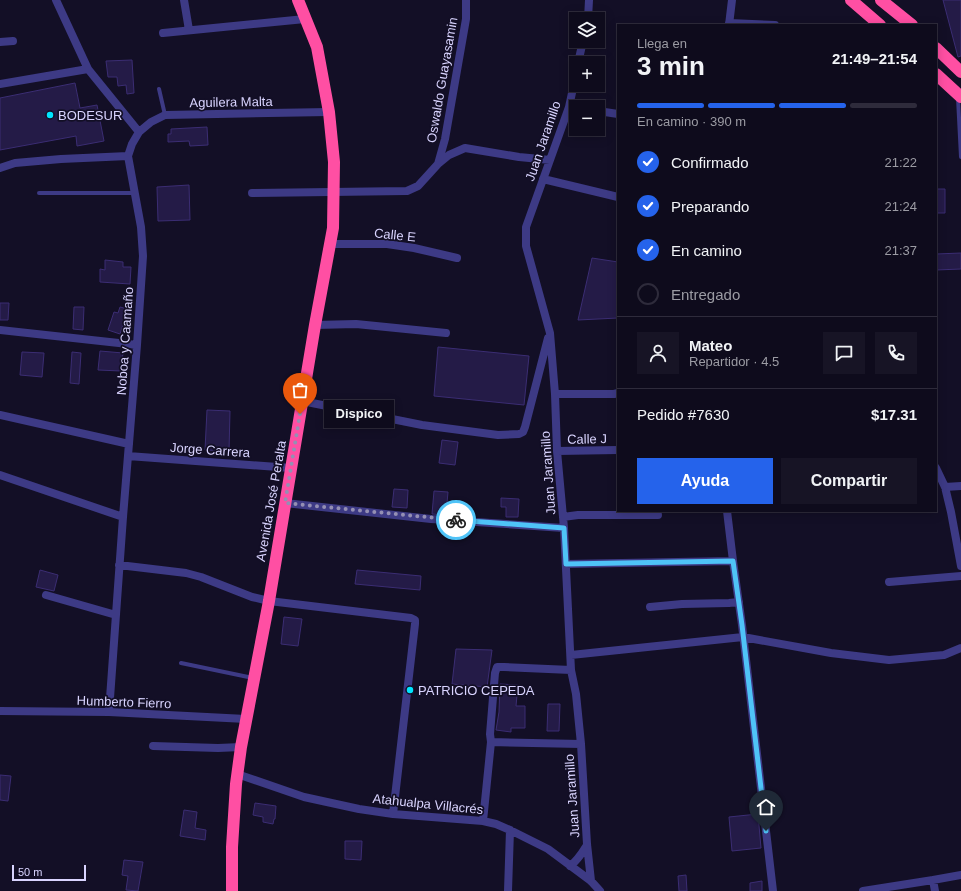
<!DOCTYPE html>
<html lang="es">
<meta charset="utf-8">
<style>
:root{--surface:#0e0b1c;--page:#171425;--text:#f1f3f6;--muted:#9b9ba3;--line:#2e2b3b;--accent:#2563eb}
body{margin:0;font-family:Helvetica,sans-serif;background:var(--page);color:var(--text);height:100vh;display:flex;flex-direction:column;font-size:15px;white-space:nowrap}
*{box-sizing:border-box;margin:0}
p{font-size:13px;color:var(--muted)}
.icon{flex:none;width:22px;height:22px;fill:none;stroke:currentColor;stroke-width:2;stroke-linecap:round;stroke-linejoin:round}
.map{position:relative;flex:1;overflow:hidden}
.sheet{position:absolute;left:617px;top:24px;width:320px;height:488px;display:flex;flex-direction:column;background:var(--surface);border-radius:0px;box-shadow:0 2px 10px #0003,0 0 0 1px var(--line)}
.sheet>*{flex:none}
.buttons{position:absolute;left:569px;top:12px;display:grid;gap:8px}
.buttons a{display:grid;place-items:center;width:36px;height:36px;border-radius:0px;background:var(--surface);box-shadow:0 2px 10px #0003,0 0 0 1px var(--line);font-size:20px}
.scale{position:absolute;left:12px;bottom:10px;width:74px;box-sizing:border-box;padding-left:4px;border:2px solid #d9d4ff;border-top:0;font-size:11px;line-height:14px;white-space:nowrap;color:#d9d4ff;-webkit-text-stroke:3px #130f26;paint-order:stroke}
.pin{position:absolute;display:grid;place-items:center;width:34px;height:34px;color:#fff;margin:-41px -17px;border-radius:50% 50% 50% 0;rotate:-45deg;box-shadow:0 0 4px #0007}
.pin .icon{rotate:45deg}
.courier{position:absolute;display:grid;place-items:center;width:40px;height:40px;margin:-20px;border:3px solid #4fc3f7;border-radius:50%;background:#fff;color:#222;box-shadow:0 1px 5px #0007}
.bubble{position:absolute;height:28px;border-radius:0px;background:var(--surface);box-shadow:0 2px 10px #0003,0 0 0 1px var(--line);font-size:13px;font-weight:800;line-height:28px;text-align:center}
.summary em{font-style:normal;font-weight:800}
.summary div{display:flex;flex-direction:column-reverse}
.summary{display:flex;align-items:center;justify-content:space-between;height:68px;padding:0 20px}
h1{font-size:26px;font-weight:800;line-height:30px}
.bar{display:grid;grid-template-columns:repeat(4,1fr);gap:6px 4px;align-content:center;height:48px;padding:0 20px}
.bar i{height:5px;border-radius:3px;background:var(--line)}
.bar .active{background:var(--accent)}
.bar p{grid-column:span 4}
.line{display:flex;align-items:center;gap:10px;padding:0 20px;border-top:1px solid var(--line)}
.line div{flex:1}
.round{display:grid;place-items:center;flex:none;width:42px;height:42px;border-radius:0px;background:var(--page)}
ol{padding:0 20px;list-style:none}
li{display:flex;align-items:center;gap:12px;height:44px}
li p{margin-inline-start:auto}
li .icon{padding:4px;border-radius:50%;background:var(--accent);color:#fff;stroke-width:4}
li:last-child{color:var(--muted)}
li i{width:22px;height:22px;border:2px solid var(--line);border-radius:50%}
.action{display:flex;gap:8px;margin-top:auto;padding:8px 20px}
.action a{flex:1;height:46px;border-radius:0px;background:var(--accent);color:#fff;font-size:16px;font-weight:800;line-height:46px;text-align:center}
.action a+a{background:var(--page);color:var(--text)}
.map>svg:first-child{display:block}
.building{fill:#241b47;stroke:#3b2d73}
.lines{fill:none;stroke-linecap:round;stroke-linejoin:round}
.lane{stroke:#3d3a85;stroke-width:4}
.street{stroke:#3d3a85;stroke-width:8}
.highway{stroke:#ff4fa3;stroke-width:12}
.done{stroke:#948fb3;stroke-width:4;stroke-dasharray:0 7.2}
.route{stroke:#4fc3f7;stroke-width:5}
.poi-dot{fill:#00e5ff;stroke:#130f26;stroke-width:1.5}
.labels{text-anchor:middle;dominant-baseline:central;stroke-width:3.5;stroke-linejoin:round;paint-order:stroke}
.street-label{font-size:13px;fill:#d9d4ff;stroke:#130f26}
.poi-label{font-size:13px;fill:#d9d4ff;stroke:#130f26;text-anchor:start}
</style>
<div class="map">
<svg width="961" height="891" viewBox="0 0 961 891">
<rect width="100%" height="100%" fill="#130f26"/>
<path class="building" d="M943,0H961V56L958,57Z
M132,60L134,93L127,94L126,85L118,86L117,77H108L106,61Z
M75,83L80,108L97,105L104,141L77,146L76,136L0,150V98Z
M207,127L208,145L190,146L189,141L168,142V134H171V129Z
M189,185L190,220L158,221L157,187Z
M936,189H945V213H936Z
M961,253V269L936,270V254Z
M592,258L618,262V318L578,320Z
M105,260L123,262V267H131L130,284L100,282V269L105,270Z
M0,303H9L8,320H0Z
M74,307H84L83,330L73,329Z
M120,307L128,309L120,334L108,330L114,312L118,313Z
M438,347L529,356L524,405L434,396Z
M100,351L123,353L121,371L98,370Z
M22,352L44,353L42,377L20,375Z
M72,352L81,353L79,384L70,383Z
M207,410L230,411L229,451L205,450Z
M442,440L458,442L455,465L439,463Z
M394,489L408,490L407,508L392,507Z
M434,491L448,492L446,515L432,514Z
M501,498L519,499L518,517H506V507H501Z
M40,570L58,575L54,591L36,587Z
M357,570L421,576L420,590L355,584Z
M284,617L302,619L298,646L281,644Z
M456,649L492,650L487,687L452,684Z
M500,684L518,685L516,706H525V728H511V732L496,730L499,712Z
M548,704H560L559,731H547Z
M0,775L11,776L8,801L0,800Z
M255,803L276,806L275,819H274L273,824L263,822V817L253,815Z
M184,810L197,812L195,828L206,830L205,840L180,836Z
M758,814L761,848L732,851L729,817Z
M345,841H362L361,860L345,859Z
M124,860L143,862L138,891L126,890L128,876L122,875Z
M686,875L687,891H679L678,876Z
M762,881V891H750V883Z"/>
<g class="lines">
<path class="lane" d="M159,89L165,115
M958,98L961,157
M39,193H134
M181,663L253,678"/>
<path class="street" d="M56,0L88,69L139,132
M184,0L189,30
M588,19L589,0
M729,23L775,25
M729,25L732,0
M163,33L305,19
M0,42L13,41
M578,63L583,41
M576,74L569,107L526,227V246L550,333L555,394L557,451L564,528L571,670L576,694L581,744L587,844L591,881
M0,84L88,69
M598,111L618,114
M438,164L445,139L466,19V0
M0,168L15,163L61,159L128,156
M543,179L618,197
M252,193L407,191L418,186L438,164L449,155L465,148L519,157L550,160
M330,244H387L414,248L457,258
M315,325L356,324L446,333
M0,330L137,345
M555,394H614L618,393
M302,401L422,425L498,435L519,434L523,432L525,427L548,338
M0,415L129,444
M557,451L618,450
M128,456L291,468
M936,468L945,487L951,512L961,566
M0,475L123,517
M945,487L961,486
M285,503L431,519L564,528
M727,511L733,561L742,625L773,891
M563,517L578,515H658
M566,564L733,561
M119,565L186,573L201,577L252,597L269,601L411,618L415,620V624L393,814
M889,582L961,576
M46,595L116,615
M650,607L682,604L729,603L739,602
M571,655L743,637L831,653L889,660L944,655L961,648
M0,711L109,712L246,719
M109,712L123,517L137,345L143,256L141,227L128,156L132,144L139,132L151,122L165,115L329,112
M491,742L581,744
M153,746L218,748L241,747
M237,774L304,797L359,809L393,814L483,821L496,824L510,830L548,849L591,881L600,891
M483,821L491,742L490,734L495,673L497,667H504L571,670
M570,866C578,860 582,853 587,845
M933,880L935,891
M508,891L510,830
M863,891L933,880L961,875"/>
<path class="highway" d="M851,0L880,25
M881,0L912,25
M936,48L961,72
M936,74L961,97
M232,891V847L236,784L241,747L269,601L315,325L333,228L334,162L329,112L317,47L298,0"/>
</g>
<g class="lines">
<path class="done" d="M300,414L285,503L456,520"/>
<path class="route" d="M456,520L564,528L566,564L733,561L742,625L766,831"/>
</g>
<g class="poi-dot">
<circle cx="50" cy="115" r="4"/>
<circle cx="410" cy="690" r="4"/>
</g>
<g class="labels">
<g class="street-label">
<text transform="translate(442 80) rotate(-80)">Oswaldo Guayasamin</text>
<text transform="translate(231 102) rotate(-1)">Aguilera Malta</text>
<text transform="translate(543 141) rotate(-71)">Juan Jaramillo</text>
<text transform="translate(395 235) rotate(6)">Calle E</text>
<text transform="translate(125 341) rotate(-86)">Noboa y Caamaño</text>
<text transform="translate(587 439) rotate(-1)">Calle J</text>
<text transform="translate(210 450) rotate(4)">Jorge Carrera</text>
<text transform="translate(548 473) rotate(-94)">Juan Jaramillo</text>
<text transform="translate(271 501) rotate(-80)">Avenida José Peralta</text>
<text transform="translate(124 702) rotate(2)">Humberto Fierro</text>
<text transform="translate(572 796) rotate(-94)">Juan Jaramillo</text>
<text transform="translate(428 804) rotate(6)">Atahualpa Villacrés</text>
</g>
<g class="poi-label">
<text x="58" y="115">BODESUR</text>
<text x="418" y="690">PATRICIO CEPEDA</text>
</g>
</g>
</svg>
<div class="buttons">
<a><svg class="icon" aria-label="layers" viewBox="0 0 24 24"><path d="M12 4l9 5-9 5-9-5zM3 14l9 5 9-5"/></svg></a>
<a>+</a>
<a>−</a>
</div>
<div class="scale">50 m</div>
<div class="pin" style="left:300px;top:414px;background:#ea580c"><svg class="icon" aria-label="bag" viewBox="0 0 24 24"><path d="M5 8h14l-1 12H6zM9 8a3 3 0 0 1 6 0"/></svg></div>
<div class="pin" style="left:766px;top:831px;background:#1f2937"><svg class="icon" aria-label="home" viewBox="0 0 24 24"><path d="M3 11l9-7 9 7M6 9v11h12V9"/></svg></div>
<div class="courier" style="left:456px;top:520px"><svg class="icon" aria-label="bike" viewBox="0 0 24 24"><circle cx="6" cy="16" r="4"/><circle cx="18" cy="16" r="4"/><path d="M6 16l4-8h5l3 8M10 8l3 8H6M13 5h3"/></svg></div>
<div class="bubble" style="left:324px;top:400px;width:70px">Dispico</div>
<section class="sheet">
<div class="summary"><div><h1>3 min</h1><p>Llega en</p></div><em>21:49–21:54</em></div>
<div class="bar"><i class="active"></i><i class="active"></i><i class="active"></i><i></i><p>En camino · 390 m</p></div>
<ol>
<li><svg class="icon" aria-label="check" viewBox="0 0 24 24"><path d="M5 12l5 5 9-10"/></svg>Confirmado<p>21:22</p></li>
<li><svg class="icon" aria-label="check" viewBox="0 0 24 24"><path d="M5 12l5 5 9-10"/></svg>Preparando<p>21:24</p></li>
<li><svg class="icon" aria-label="check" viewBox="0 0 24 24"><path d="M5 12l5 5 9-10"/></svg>En camino<p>21:37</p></li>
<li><i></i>Entregado</li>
</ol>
<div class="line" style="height:72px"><a class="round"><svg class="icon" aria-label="person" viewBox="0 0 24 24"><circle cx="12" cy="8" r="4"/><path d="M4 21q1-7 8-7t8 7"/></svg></a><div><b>Mateo</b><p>Repartidor · 4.5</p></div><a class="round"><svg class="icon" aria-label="chat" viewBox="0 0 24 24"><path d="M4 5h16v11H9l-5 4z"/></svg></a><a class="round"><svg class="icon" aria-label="phone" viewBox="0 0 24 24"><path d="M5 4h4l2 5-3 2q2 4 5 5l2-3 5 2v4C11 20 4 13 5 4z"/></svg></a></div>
<div class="line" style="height:52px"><div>Pedido #7630</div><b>$17.31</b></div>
<div class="action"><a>Ayuda</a><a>Compartir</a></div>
</section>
</div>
